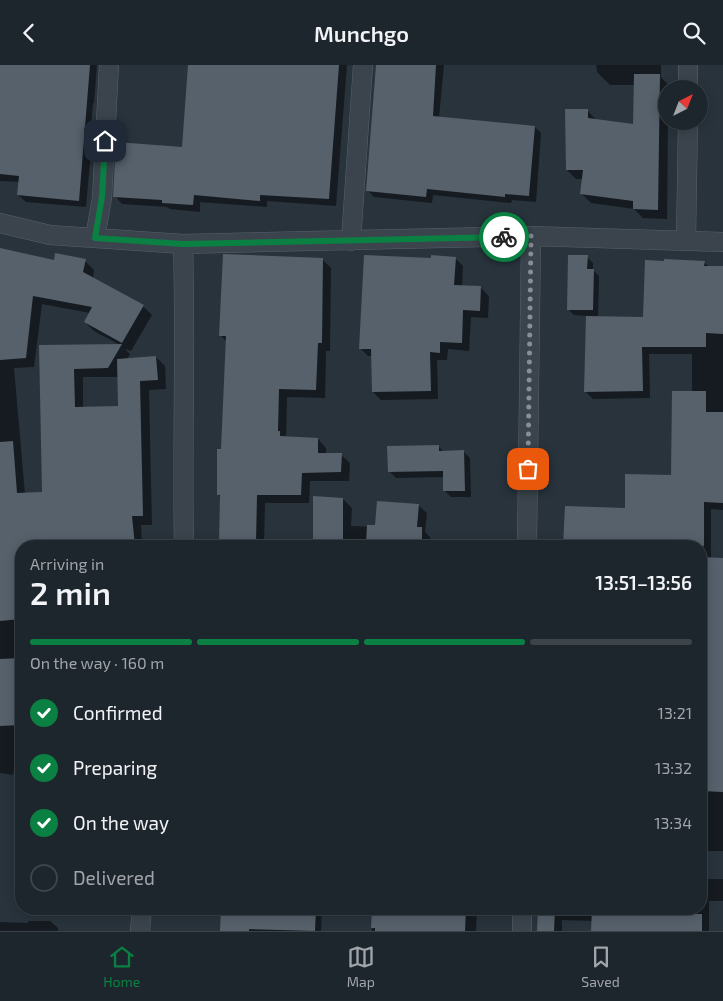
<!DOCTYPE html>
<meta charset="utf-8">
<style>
:root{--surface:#1e262d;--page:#262e35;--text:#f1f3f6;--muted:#a1a5aa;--line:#3c4349;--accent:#0b8043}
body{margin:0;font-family:"Exo 2",sans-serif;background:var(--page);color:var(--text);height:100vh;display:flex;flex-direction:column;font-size:19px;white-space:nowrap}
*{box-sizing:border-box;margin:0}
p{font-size:16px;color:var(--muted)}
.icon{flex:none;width:28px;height:28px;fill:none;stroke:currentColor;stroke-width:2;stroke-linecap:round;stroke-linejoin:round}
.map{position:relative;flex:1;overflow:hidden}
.details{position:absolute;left:15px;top:475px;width:692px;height:375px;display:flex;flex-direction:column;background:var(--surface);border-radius:20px;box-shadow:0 2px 12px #0003,0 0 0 1px var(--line)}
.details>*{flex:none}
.needle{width:32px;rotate:42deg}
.tools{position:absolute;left:658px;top:15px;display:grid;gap:10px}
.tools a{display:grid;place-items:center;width:50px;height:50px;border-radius:50%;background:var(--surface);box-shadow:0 2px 12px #0003,0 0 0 1px var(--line);font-size:25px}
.pin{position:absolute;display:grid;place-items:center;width:42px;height:42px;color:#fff;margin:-21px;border-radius:10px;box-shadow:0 2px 8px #0006}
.courier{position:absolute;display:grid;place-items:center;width:50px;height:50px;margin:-25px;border:4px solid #0b8043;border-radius:50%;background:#fff;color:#222;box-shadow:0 1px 6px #0007}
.head em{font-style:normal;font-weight:600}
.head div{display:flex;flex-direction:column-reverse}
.head{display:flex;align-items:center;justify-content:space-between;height:85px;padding:0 15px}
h1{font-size:32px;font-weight:600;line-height:38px}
.bar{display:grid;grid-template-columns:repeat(4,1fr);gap:8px 5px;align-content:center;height:60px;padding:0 15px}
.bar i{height:6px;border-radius:4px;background:var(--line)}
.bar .on{background:var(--accent)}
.bar p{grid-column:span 4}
ol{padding:0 15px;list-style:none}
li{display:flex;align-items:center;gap:15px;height:55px}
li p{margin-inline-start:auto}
li .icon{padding:5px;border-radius:50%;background:var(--accent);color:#fff;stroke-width:4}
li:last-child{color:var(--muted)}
li i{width:28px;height:28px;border:2px solid var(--line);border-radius:50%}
header{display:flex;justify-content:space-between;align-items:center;height:65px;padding:0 15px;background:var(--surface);font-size:22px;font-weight:600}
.tabs{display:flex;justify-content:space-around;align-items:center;height:70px;border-top:1px solid var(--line);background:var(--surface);font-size:14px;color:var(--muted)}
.tabs a{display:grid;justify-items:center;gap:2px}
.tabs .on{color:var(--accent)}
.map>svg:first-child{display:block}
.shadow{fill:#0007;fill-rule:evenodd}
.building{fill:#56616c}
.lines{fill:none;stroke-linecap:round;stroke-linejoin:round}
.minor-casing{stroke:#59626b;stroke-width:20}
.minor{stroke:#3b444d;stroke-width:19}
.done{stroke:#868e97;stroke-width:5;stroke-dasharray:0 9}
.route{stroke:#0b8043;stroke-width:6}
</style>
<header><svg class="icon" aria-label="back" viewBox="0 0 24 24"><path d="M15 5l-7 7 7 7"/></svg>Munchgo<svg class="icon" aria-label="search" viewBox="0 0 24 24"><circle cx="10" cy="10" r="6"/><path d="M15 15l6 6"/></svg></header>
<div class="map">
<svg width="723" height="866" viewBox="0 0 723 866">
<rect width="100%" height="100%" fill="#28333c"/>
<path class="shadow" d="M0,0H97L94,38H93L90,73L92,74L86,142L26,137L18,130L20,117L0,116Z
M190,0H347L336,141L267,136V142L200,137V147L170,144L167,142L122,139L115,131L184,83Z
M377,0H444L439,53L535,62L541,68L536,137L512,135L511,138L433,130L432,138L374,132L368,126Z
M596,0H661V12L668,20V24H666V56H668L667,154L643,153L634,144L591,138L582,129L583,114H576L567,105L587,45L597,56L635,61V20H610L597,7Z
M0,184L55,196H85L94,205L93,213L143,241L152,250L131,286L125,284L130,289L127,294L156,292L165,301L166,324L149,325L152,460H141L142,481H21V699H15L13,710L0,708ZM42,239L90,248L85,257L94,266L120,280L40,282L43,428L25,429L14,303L34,302ZM83,312H119V342L83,343Z
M587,192L593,198V205L599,211L598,252L644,253L704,197L709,202L723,203V445L711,444V494L723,495V786H704L705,814H723V836H709V866H593V856L562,855V866H538L539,844H701V481H565L566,442L626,444L673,411L692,327V289H649L650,333L593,334L586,327L587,251L574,250L568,244Z
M455,193L463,201L462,222L481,223L489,231L488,253L471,252L469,286L448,284L447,295H437L438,334L381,335L373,327L372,291H368L360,283L432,195Z
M322,194L331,203L330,286H326L325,333L287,332L286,373L318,374L326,383V389L341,390L350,398L349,416H310L309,438H265L264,481H224L220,477L221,433L218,429L222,385L227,277L221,271Z
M438,381L444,387L463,386L470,393L471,432H451L445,426L444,412L396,413L389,406Z
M315,432L343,434L352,443L351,461L376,462L418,440L427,448L425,467L430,472V481H314Z
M222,844H322L321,866H222Z
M373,844H477L476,866H372Z
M28,856H50L58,863V866H71H0V857L28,858Z"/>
<path class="building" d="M0,0H90L79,136L17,130L19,111L0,109Z
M188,0H339L329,134L260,130V136L194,130L193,140L162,138V135L113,132L116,77L182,82Z
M376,0H436L433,51L535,61L529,131L505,129V132L427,124L426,132L366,126Z
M634,9H660L658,145L633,144V136L580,129L583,105H566L565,44H588V53L633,59Z
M0,183L54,195L55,188L86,194L83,207L144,240L122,278L84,257L92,242L33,231L26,293L0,295Z
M223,189L323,193L322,278H318L316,325L279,324L278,366H280V371L318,373V388H342L341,407L302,408L301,430H257L256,478L219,477L220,430H217V384H221L226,271H219Z
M364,190L431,193V190L456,192L454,220L481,221L480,246L463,245L462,278L440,277V288L430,287L431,326L372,327L371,284H359Z
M568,190H588L587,204H594L593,245H567Z
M664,194L705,196L704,201H723V269L706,268V282H642L643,326L584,327L586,251L643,252L645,195L664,196Z
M122,279L108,303L74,304L75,342L118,341L117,294L156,291L158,315L140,316L143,451H132L135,481H21V554L0,556V377L13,376L17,428L42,427L39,280Z
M672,326H706V347H723V438L704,437V481H563L565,441L625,443V409L671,410Z
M439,380V386L464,385L465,426H443V406L388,407L387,381Z
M313,431L343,433V475L313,474Z
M377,436L419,439L417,462H422V481L366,479L367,460H375Z
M701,492L723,493V727L701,726Z
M21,593V660L0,661V594Z
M221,844H316L315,866L249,864V866H220Z
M372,844H466L465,866H375V863H371Z
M538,844H555L554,866H537Z
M592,844H663V849H702V866H591Z"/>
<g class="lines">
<defs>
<path id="minor" d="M688,24V0
M0,158L50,170L183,179L531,171L723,177
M95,173L102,133L109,0
M351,176L363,0
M686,176L688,56
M183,179C186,280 182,380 184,481
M527,481L531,171
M140,866L142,844
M522,866V844"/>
</defs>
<use href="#minor" class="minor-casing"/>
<use href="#minor" class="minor"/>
</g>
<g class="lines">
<path class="done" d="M504,172L531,171L528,404"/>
<path class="route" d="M105,76L102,132L95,173L183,179L504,172"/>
</g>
</svg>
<div class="tools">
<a><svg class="needle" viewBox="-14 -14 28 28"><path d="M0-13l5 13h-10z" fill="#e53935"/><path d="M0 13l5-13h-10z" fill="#a1a5aa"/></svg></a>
</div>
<div class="pin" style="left:528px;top:404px;background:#ea580c"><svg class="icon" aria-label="bag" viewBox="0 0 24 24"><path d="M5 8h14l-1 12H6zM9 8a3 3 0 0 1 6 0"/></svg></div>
<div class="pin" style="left:105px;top:76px;background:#1f2937"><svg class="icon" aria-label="home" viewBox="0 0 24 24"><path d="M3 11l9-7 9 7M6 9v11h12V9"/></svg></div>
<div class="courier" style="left:504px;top:172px"><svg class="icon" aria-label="bike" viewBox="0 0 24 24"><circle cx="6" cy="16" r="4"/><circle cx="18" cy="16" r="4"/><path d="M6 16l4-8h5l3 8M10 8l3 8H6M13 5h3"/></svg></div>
<section class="details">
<div class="head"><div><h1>2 min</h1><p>Arriving in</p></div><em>13:51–13:56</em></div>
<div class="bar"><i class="on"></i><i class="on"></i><i class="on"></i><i></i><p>On the way · 160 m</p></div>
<ol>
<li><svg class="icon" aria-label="check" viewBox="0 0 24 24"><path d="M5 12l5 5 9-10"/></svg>Confirmed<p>13:21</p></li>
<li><svg class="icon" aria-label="check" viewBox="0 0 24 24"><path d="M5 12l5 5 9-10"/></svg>Preparing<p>13:32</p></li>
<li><svg class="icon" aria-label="check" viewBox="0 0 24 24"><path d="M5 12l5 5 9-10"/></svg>On the way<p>13:34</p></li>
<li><i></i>Delivered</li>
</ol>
</section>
</div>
<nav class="tabs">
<a class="on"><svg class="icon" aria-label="home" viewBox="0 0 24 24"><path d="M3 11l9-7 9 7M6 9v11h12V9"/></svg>Home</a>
<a><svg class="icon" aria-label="map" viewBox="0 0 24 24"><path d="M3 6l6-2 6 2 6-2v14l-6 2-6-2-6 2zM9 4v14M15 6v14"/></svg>Map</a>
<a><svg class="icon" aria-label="saved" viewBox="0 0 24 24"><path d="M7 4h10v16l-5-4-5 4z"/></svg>Saved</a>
</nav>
